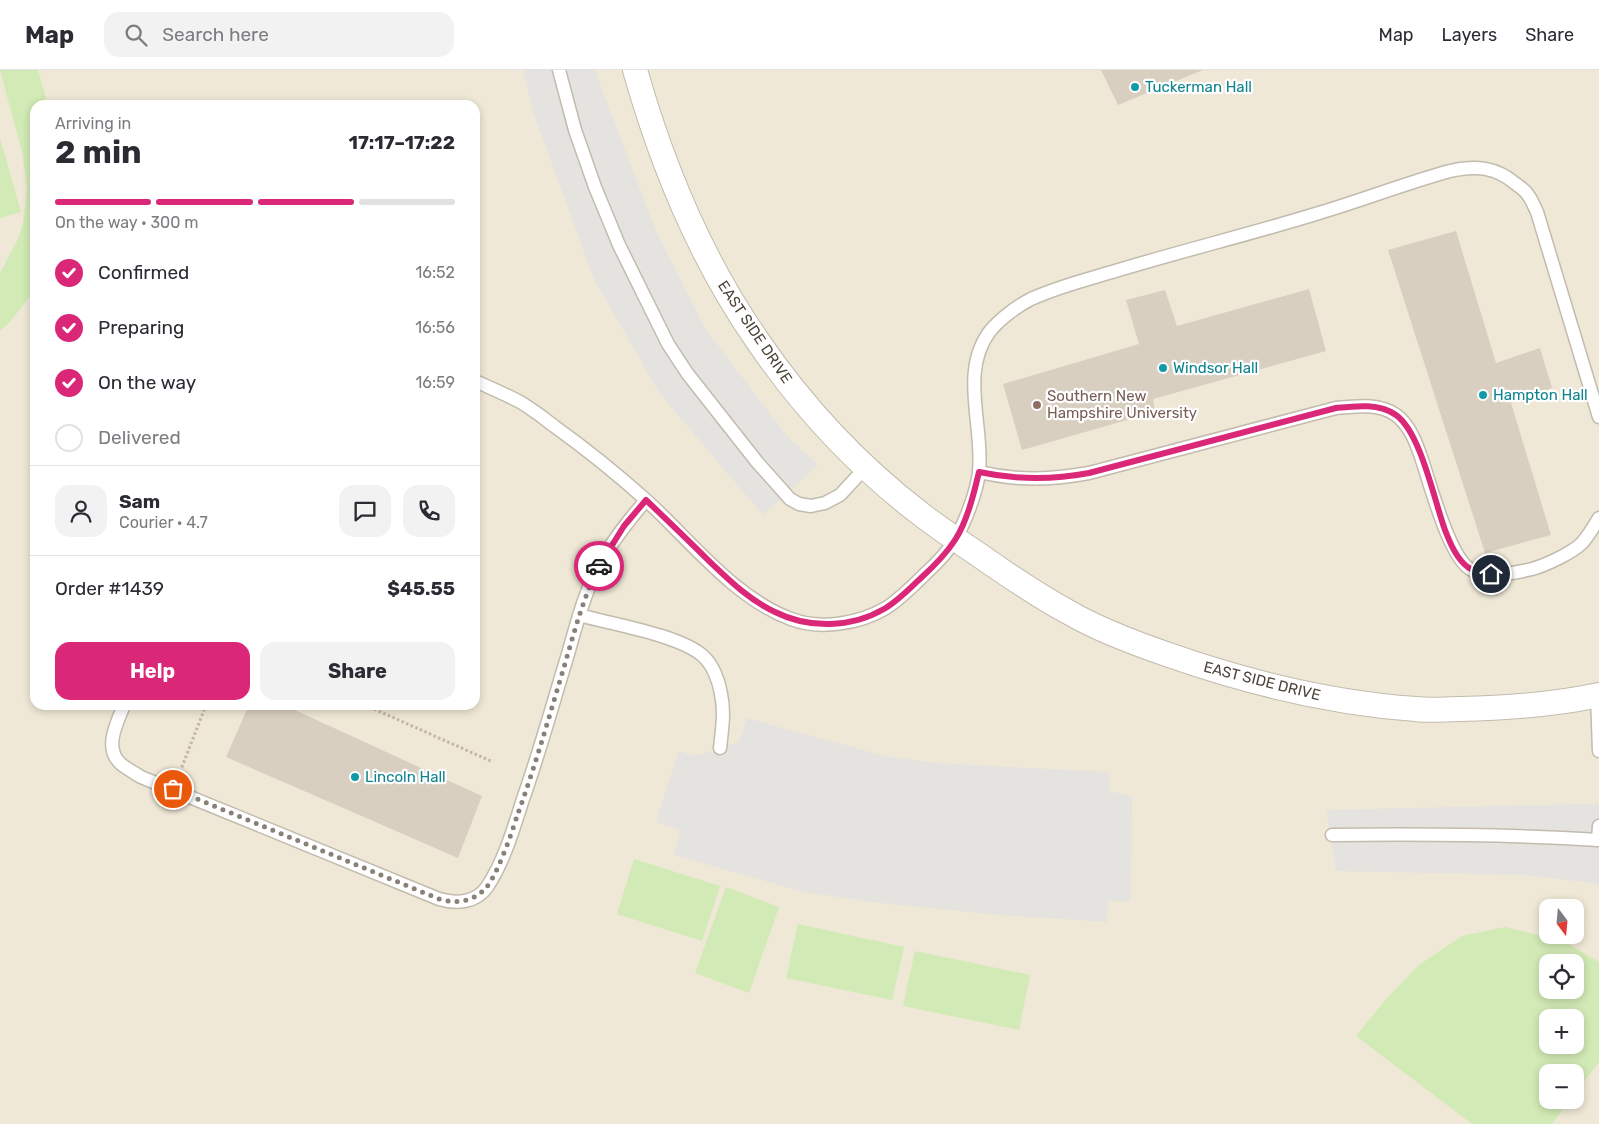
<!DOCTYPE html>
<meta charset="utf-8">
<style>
:root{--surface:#fff;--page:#f2f2f3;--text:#2b2b33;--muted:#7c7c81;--line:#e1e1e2;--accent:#db2777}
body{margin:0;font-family:Rubik,sans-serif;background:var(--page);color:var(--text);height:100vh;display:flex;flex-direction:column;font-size:19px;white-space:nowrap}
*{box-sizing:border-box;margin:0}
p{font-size:16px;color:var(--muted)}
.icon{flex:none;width:28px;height:28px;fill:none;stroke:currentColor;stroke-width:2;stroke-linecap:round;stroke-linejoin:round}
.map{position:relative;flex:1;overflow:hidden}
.drawer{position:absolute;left:30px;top:30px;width:450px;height:610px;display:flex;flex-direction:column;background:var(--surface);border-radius:15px;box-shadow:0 2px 8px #0003}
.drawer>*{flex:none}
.needle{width:32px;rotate:164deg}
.buttons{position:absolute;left:1539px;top:829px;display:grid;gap:10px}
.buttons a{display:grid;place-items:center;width:45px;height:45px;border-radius:10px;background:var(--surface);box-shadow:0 2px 8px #0003;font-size:25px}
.pin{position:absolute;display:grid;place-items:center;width:42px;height:42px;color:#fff;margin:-21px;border:2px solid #fff;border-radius:50%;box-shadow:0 1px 5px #0007}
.courier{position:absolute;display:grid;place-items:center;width:50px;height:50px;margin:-25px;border:4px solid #db2777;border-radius:50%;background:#fff;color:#222;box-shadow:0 1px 6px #0007}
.summary em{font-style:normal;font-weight:700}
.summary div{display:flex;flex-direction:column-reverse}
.summary{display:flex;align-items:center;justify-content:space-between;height:85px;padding:0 25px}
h1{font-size:32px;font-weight:700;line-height:38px}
.bar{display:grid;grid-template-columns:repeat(4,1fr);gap:8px 5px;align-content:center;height:60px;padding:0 25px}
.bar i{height:6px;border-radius:4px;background:var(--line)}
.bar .current{background:var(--accent)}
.bar p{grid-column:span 4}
.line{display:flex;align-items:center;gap:12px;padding:0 25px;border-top:1px solid var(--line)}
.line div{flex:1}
.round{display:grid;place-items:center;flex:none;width:52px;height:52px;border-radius:15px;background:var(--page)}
ol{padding:0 25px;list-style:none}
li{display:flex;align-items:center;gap:15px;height:55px}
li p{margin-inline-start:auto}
li .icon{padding:5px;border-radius:50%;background:var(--accent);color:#fff;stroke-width:4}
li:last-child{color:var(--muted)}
li i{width:28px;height:28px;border:2px solid var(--line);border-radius:50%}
.cta{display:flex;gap:10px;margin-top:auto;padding:10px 25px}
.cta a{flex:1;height:58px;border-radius:15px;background:var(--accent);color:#fff;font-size:20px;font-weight:700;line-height:58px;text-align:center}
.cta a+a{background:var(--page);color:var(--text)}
header{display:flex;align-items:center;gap:30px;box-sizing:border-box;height:70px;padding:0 25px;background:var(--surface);border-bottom:1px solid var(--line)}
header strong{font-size:24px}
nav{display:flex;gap:28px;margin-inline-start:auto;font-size:18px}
.search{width:350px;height:45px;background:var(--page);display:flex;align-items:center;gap:12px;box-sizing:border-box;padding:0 18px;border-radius:15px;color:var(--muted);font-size:19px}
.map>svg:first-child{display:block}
.education{fill:#efe8d6;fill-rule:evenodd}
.grass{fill:#d2eab5;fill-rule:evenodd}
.parking{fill:#e5e3e0}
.building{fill:#d8cfc1}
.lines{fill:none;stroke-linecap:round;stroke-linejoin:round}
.service-casing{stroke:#c2bbae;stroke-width:15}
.minor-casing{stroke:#c2bbae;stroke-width:26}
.path{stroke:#c4b79f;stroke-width:3;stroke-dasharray:2.5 2.5;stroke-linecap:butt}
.service{stroke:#fff;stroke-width:12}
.minor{stroke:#fff;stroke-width:24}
.done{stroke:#878178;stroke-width:5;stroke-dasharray:0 9}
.route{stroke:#db2777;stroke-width:6}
.culture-dot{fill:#0f9aa8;stroke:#fff;stroke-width:2}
.education-dot{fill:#8d6e63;stroke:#fff;stroke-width:2}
.labels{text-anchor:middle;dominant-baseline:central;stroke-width:4.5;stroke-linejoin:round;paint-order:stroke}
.culture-label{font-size:15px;fill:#0d838f;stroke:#fff;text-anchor:start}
.street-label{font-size:15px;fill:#4b4439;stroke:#fff}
.education-label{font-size:15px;fill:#785e54;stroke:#fff;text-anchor:start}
</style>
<header>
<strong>Map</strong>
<div class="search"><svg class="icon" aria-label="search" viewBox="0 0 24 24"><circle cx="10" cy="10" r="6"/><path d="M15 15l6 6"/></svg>Search here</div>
<nav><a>Map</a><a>Layers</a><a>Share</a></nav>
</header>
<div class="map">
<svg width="1599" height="1054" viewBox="0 0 1599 1054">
<rect width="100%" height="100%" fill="#f6f3ec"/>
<path class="education" d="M0,0H1599V1054H0ZM35,35H475V635H35ZM1548,838H1575V865H1548ZM1548,892H1575V920H1548ZM1548,948H1575V975H1548ZM1548,1002H1575V1030H1548Z"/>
<path class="grass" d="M0,0H38L48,35H35V220L9,253L0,261V203L18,169L23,153L27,120L22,82Z
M0,68L21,142L0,148Z
M634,789L720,816L702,871L617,844Z
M726,817L779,837L749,923L695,903Z
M798,854L904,877L892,930L786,908Z
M1505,857L1563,871L1599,892V992L1575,1023V1002H1548V1030H1570L1552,1054H1472L1356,966L1388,927L1419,895L1462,866ZM1548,892H1575V920H1548ZM1548,948H1575V975H1548Z
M915,881L1030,905L1019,960L903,936Z"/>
<path class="parking" d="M523,0H596L598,9L656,161L705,258L786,365L818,395L763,445L660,324L594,209L533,42Z
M747,648L885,686L935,693L1109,702V721L1132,727L1131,831H1108L1107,852L999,845L870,832L800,821L674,785L680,760L656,752L679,681L694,686L739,672Z
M1584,734L1599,735V814L1526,805L1336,801L1326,740Z"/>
<path class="building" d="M1101,0H1203L1118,35Z
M1456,161L1496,293L1540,278L1552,318L1511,333L1551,465L1485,483L1388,180Z
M1309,219L1326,281L1153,329L1155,342L1022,380L1003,314L1139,274L1126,230L1165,220L1177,256Z
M249,635H284L482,726L458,788L226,687Z"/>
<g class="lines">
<defs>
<path id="service" d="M559,0L575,60L595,117L619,175L668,274L687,303L757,392L790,429L799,434L811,436L825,433L840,425L866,397
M475,311C491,318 507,325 522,333C533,340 544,348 554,356C586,379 616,403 646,430C690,470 734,528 791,549C820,560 859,554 886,538C900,529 913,516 925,504C936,494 948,482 955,469C965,453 977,421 979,402C984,356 959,302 990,261C1000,249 1017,236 1031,229C1057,217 1085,210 1112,202C1181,181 1251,164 1319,143C1363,130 1406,113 1450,101C1476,95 1496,97 1516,114C1520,117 1525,120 1528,125C1532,130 1534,136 1537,142L1599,347
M979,402C1019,411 1050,410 1089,403L1336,338C1355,336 1379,333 1396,345C1410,355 1417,375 1422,390C1430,413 1450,491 1472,500C1492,508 1511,504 1532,499C1546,495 1572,483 1582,473C1589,465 1594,456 1599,448
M579,545C611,554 680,565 703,586C713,595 719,611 721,624C725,642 722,660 720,678
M1597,625L1599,681
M124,635C117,653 103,678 121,694C127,699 135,703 141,707L439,829C456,834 476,833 487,817C504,792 514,757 523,729C540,681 553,633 568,584C577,552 586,517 603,488C615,467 630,449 646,430
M1332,765C1421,764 1509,764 1598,770L1599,756"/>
<path id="minor" d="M635,0C662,95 700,188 757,270C802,336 859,397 922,445C940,459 960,472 979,485C1009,506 1038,526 1070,543C1099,560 1137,574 1169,585C1249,613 1332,633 1416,639C1431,641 1446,639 1460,639C1507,638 1553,635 1599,625"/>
</defs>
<use href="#service" class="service-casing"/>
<use href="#minor" class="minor-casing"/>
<path class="path" d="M365,635L493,692
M180,702L206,635"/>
<use href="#service" class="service"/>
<use href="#minor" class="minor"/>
</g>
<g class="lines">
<path class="done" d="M173,719L439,829C456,834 472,832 485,819C496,808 512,763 517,746C535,697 549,647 564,597C574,563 583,528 599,496"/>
<path class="route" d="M599,496L624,456L646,430C667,450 688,470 709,491C729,510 749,530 775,542C809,559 851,558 884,539C898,531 910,518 922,507C934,496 946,484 955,470C967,452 974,423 979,402C1017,410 1052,410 1089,403L1336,338C1355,336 1379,333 1396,345C1421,363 1434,430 1445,460C1450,473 1457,490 1469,498C1474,502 1485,503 1491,504"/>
</g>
<g class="culture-dot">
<circle cx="1135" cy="17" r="5"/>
<circle cx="1163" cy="298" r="5"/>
<circle cx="1483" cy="325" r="5"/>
<circle cx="355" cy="707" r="5"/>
</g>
<circle class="education-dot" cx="1037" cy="335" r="5"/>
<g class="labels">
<g class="culture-label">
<text x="1145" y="17">Tuckerman Hall</text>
<text x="1173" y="298">Windsor Hall</text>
<text x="1493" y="325">Hampton Hall</text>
<text x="365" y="707">Lincoln Hall</text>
</g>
<g class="street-label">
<text transform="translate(755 262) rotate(56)">EAST SIDE DRIVE</text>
<text transform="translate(1262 611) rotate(14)">EAST SIDE DRIVE</text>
</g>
<g class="education-label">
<text x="1047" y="326">Southern New<tspan x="1047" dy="17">Hampshire University</tspan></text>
</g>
</g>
</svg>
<div class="buttons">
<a><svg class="needle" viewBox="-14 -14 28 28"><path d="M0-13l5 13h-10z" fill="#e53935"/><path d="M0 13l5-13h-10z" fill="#7c7c81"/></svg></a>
<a><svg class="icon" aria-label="locate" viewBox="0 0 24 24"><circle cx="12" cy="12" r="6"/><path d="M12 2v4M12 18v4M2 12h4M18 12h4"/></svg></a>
<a>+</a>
<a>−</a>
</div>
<div class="pin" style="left:173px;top:719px;background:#ea580c"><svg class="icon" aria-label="bag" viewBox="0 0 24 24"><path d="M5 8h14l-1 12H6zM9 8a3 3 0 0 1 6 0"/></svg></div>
<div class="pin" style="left:1491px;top:504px;background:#1f2937"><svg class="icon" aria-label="home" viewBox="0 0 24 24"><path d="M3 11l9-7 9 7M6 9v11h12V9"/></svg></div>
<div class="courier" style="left:599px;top:496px"><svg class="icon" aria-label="car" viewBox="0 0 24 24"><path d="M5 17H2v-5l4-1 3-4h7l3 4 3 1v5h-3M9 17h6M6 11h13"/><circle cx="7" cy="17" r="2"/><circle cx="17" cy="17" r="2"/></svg></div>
<section class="drawer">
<div class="summary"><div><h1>2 min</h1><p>Arriving in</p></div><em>17:17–17:22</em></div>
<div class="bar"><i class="current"></i><i class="current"></i><i class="current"></i><i></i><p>On the way · 300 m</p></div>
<ol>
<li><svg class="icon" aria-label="check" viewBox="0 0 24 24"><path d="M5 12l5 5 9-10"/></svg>Confirmed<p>16:52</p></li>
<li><svg class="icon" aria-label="check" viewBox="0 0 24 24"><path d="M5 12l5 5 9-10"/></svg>Preparing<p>16:56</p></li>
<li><svg class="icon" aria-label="check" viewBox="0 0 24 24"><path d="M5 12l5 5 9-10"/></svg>On the way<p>16:59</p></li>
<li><i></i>Delivered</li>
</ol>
<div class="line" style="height:90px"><a class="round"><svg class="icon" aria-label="person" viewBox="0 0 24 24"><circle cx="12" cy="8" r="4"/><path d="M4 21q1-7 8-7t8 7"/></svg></a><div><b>Sam</b><p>Courier · 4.7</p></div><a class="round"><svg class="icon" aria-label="chat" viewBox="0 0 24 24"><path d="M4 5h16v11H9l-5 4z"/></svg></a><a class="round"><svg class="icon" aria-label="phone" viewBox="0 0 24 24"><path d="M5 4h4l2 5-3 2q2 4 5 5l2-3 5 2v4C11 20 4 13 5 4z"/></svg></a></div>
<div class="line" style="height:65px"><div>Order #1439</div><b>$45.55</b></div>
<div class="cta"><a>Help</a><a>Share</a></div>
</section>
</div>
